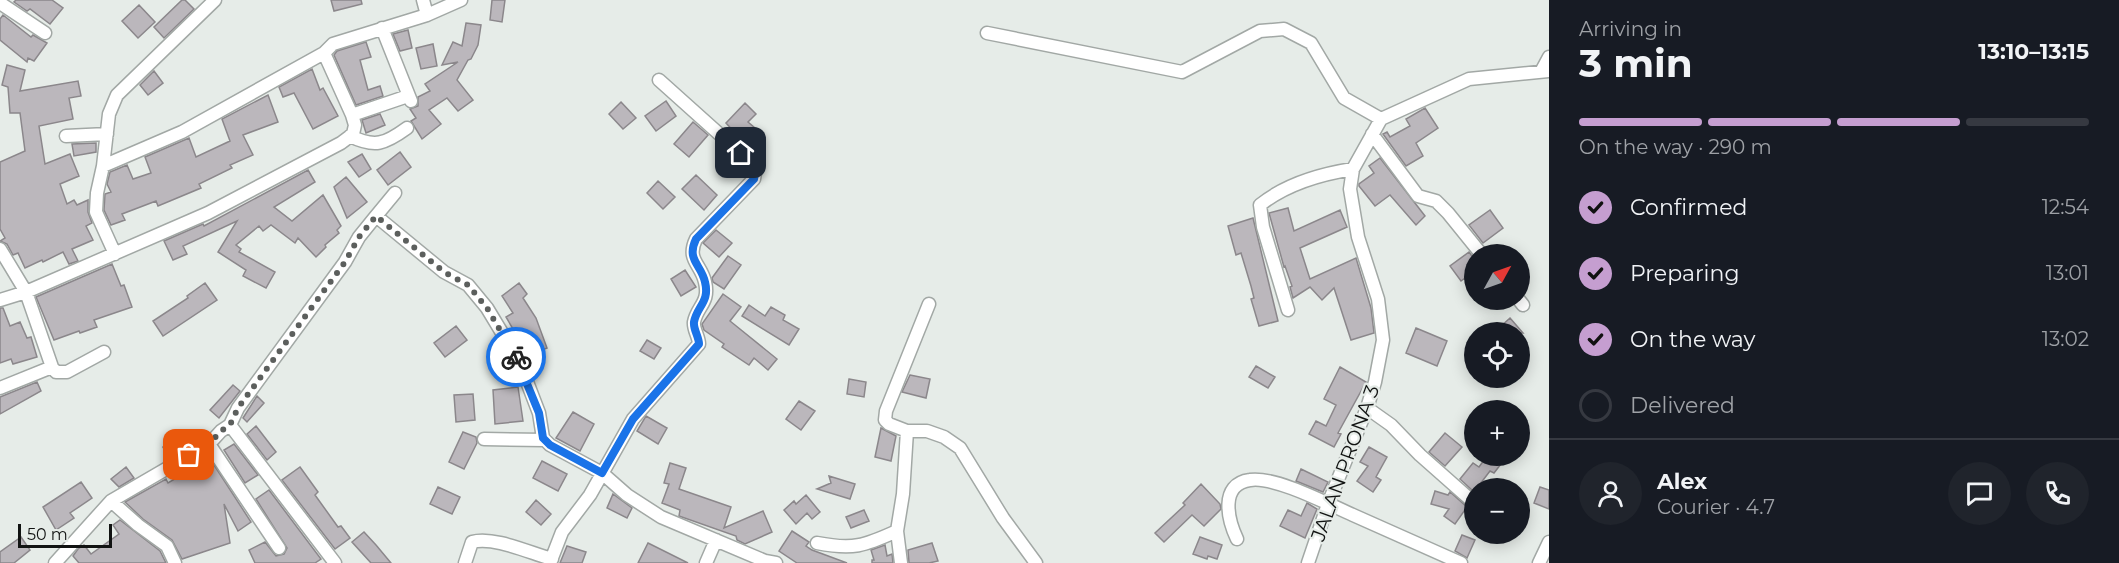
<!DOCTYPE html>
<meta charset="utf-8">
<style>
:root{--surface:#171b24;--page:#20242c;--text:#f1f3f6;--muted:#9ea1a6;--line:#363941;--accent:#c59ed0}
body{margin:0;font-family:Montserrat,sans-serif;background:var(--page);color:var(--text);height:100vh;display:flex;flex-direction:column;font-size:22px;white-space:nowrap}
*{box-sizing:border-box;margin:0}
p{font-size:20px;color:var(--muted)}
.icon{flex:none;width:33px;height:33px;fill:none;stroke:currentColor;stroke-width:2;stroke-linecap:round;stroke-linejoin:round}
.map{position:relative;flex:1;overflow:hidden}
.panel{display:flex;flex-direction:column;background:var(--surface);width:570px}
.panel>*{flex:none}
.needle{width:39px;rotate:50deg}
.controls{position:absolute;left:1464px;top:244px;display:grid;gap:12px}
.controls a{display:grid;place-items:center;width:66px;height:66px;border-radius:50%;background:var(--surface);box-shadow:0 3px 15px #0003;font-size:30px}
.scale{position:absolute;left:18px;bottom:15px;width:94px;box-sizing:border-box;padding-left:6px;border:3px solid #111312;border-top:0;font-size:16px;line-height:21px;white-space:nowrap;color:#111312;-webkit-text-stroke:4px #e6ece8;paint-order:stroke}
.pin{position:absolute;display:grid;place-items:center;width:51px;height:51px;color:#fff;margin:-26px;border-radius:12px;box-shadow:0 3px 9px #0006}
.courier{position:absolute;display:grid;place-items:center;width:60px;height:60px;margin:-30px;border:4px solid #1a73e8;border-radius:50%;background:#fff;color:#222;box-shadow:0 2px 8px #0007}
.summary em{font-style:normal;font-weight:700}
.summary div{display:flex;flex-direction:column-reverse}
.summary{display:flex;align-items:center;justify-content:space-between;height:102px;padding:0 30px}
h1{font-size:39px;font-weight:700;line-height:45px}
.bar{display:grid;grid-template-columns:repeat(4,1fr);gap:9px 6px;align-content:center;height:72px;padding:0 30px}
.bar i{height:8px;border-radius:4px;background:var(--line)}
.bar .active{background:var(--accent)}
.bar p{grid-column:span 4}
.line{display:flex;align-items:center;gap:15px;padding:0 30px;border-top:2px solid var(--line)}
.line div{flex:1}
.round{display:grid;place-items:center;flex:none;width:63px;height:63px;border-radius:32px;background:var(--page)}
ol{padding:0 30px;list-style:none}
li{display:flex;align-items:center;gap:18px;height:66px}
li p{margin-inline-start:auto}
li .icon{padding:6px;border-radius:50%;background:var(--accent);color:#111;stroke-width:4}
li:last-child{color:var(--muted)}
li i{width:33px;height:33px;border:3px solid var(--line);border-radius:50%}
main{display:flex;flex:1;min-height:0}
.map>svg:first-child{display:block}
.building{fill:#bbb7bc;stroke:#8b878b;stroke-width:1.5}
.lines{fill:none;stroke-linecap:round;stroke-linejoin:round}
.minor-casing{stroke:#a2a8a5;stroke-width:15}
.minor{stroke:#fff;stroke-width:12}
.done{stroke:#5c5f5d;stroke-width:6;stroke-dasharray:0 10.8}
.route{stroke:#1a73e8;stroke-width:8}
.labels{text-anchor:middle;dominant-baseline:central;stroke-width:4.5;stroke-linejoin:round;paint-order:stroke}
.street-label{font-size:20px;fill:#111312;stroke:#e6ece8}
</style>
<main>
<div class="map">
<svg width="1549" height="563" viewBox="0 0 1549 563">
<rect width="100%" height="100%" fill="#e6ece8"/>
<path class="building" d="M16,0H52L63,8L50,24L30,9L27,11L14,2Z
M182,0H185L194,9L164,38L154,27Z
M331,0H361L362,4L334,11Z
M492,0H505L502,22L490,20Z
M139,5L155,22L138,38L122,21Z
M3,15L31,37L33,35L47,43L34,61L28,58L27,62L0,40V19Z
M466,23L481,25L478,45L471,59L468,60L457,80L473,100L458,111L447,98L429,110L441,124L422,139L411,121L416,118L410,109L418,106V97L430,91L425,84L458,62L442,65L453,42L462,46Z
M408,30L412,48L400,51L393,34Z
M366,42L371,57L360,60L368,90L380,86L383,96L356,105L334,55L337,51Z
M433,44L437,66L421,69L416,48Z
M7,65L25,70L20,91L78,81L81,96L69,98L73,119L39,126L45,164L70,154L79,176L60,184L67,204L74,200L77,205L88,200V212L92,223L86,226L93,240L72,249L78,261L69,264L63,252L43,262L42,260L25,268L18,253L13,255L7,244L0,241L5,238L0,229V162L25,151L20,113H10L8,87L2,85Z
M312,69L320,90L323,88L338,116L313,129L294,93L283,97L279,87Z
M154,71L163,83L148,95L140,85Z
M268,95L278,122L243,135L253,155L230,165L232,168L199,184L201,188L158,206L156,201L122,214L125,220L111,225L104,210L105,194L111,192L107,184L110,172L127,165L133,179L151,173L145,157L189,138L196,157L230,141L222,119Z
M666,101L676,116L656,131L645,116Z
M621,102L636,118L623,129L609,114Z
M745,103L756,114L748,122L762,134L754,146L738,133L737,135L726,123Z
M1425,108L1438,128L1416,143L1423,156L1406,166L1383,134L1387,132L1390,137L1410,126L1406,119Z
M380,114L385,125L366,133L362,120Z
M693,122L708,135L689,157L674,144Z
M96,143V152L74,156L72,144Z
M400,152L411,167L388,185L377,170Z
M362,154L371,169L359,177L348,162Z
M1380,158L1425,216L1416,225L1390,195L1375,206L1359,186V184L1374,173L1369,166Z
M308,170L315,182L274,207L292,221L323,195L341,226L337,230L339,233L325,245L326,247L316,257L298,238L295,243L271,225L263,231L259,226L236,245L241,249L239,252L275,272L266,288L243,276L246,270L218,252L237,221L183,246L187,254L173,260L164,241L203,224L204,226Z
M696,175L717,195L704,210L682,189Z
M346,177L367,202L347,218L334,187Z
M658,181L675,197L663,209L647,193Z
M1288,208L1294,231L1340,210L1347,227L1300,248L1310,279L1356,258L1371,308L1374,333L1351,340L1334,288L1322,300L1310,287L1293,298L1290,287L1292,286L1285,266L1284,267L1269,213Z
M1490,210L1503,228L1483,243L1469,225Z
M1253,218L1278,321L1259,326L1251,299L1254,298L1251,286L1241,253L1236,255L1228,226Z
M716,230L732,243L719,257L703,243Z
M1469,252L1474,259V290L1465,278L1461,281L1450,266Z
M728,256L741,265L724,289L713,282L712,278Z
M112,264L121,286L124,285L132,307L94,320L97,327L80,333L79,331L54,340L36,297Z
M685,270L696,287L681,296L671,279Z
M205,283L217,300L163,336L153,321L188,298L187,296Z
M519,283L527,294L523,298L536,318L547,348L526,356L518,341H520L506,317L513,313L502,296Z
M723,294L741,307L730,321L777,359L768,370L754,358L749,365L722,347L724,344L704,330L702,324Z
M749,305L765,316L771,307L785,315L783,320L799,329L789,345L742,316Z
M0,308H3L10,326L20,322L27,338L31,337L37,357L13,364L11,359L0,363Z
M1510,318L1523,333H1505L1500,327Z
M456,326L467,340L445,357L434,343Z
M1416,328L1447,341L1437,366L1406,353Z
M647,340L661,348L654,359L640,351Z
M1256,366L1275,377L1268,388L1249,377Z
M1340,367L1366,382L1338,433L1341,434L1334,447L1309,434L1316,421L1326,426L1336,405L1324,399Z
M910,375L930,379L926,398L902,392Z
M849,379L866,382L864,397L847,394Z
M37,382L41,391L0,414V397Z
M233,385L240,391L219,418L210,410Z
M518,387L523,421L495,424L493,390Z
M473,394L475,420L456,422L454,395Z
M257,396L264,403L247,422L243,418Z
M799,401L815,411L801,430L786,419Z
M573,412L594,424L580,451L556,438Z
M646,416L667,428L658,444L637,431Z
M256,426L276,452L267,460L247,434Z
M881,428L896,436L891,461L875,457Z
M463,432L476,437L477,443L464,469L449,462Z
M1445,433L1462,447L1445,466L1429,452Z
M185,437L189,446L169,458L163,447Z
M234,444L258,475L245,483L224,450Z
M1369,447L1387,457L1376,477L1381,480L1373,492L1357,481L1368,466L1360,462Z
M1487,456L1501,464L1494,473L1490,471L1474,492L1460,479L1473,463L1479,467Z
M542,461L567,474L558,491L533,478Z
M670,463L686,468L679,489L731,507L724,528L763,511L772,532L745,544L737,540L736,536L679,516L680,510L662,503L669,484L664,483Z
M214,465L251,522L238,531L224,504L230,543L182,559L172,540L143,519L125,502L166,479L168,483L190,470L195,479Z
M126,467L134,478L119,487L111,479Z
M300,467L318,492L315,495L338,527L341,526L350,538L335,549L282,480Z
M1301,469L1328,482L1323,492L1296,481Z
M829,476L855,484L850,499L817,489L831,483Z
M81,482L92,498L70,513L74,518L56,530L43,507Z
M1201,484L1220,504L1221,509L1204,526L1192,515L1164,542L1155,533L1185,505L1183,503Z
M438,487L460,497L452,514L430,504Z
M1540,487L1549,490V509L1534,503Z
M269,490L321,559L315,563H255L249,550L265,542L276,556L284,554L287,548L256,499Z
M1435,491L1448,495L1450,492L1467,507L1455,524L1444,516L1449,509L1431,504Z
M613,494L632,508L627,518L607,508Z
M806,495L820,512L812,519L807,513L796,524L784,510L794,501L796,504Z
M536,500L551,514L541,525L526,512Z
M1307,503L1317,509L1305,538L1280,526L1288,510L1301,516Z
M864,510L869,521L851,528L846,517Z
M120,520L160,551L166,563H79L73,556L78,549L84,545L91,554L119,534L113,525Z
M792,531L809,542L806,546L812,550L847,563H797L779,551Z
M364,532L376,545L391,563H371L352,542Z
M1462,535L1475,540L1467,558L1455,551Z
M21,537L30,550L14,563H0V552Z
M1200,537L1222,545L1217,559L1208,556L1207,559L1193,554Z
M648,543L688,563H638Z
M932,543L938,561L929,563H909L908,550Z
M885,545L887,556L892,554L893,563H872V560H874L871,550Z
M567,546L586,552L582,563H560Z"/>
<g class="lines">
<defs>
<path id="minor" d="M215,0L117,95L109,114L103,166L182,132L324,53L333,44L427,15L423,0
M0,3L45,33
M427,15L461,0
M382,28L411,101
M987,33L1182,72L1260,31L1284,29L1311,43L1344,98L1381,119
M324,53L352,115
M1542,70L1549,57
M1372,134L1418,196L1436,201L1448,213L1482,255
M66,136L107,134
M350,136C375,148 385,144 407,128
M103,166L97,193L96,212L115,254
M376,216L395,193
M0,249L26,292L52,367L0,388
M0,300L26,292L208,213L341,143L353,134L355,125L352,115L408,96
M1519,300L1523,305
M929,304L886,411L885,420L889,424L907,431H927L944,437L960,448L1003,518L1036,563
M1288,310L1263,227L1260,205C1286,184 1321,174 1353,169
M52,367L56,372H67L104,352
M1367,408L1391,425L1420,455L1472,501
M230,425L238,408L345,262L359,237L376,216L444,272L468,285L487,308L519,361L539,413L543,438L550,445L602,473L627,495L661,517L765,561L776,563
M230,425L335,563
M484,439L545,440
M209,444L279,548
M111,501L138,525L167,546L175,563
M1237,539C1228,520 1219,484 1250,480C1275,476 1328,504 1353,515C1389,531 1425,547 1461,563
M817,543C853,550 864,546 897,531
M55,563L111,501L209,444L221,431L230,425
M465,563L472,542C494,536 530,553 552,559
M550,563L562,532L590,495L633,419L699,344C699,337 693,329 694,322C697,306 710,303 705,282C701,264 686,260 696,239L754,179L756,167L659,80
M706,563L716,540
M901,563L897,531L903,494L907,431
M1308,563L1328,504L1367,408L1375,382L1383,340L1378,299L1358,237L1350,189L1353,169L1381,119L1469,79L1549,71
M1539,563L1549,542"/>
</defs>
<use href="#minor" class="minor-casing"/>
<use href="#minor" class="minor"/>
</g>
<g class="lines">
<path class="done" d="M189,455L209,444L221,431L230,425L238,408L345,262L359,237L376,216L444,272L468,285L487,308L516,357"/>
<path class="route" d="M516,357L539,413L543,438L550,445L602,473L633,419L699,344C699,337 693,329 694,322C697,306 710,302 705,282C701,264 686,260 696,239L754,179L756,167L741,153"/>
</g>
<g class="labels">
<g class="street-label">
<text transform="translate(1345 463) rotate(-70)">JALAN PRONA 3</text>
</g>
</g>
</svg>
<div class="controls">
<a><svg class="needle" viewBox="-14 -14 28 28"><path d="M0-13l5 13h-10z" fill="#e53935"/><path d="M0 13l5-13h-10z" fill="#9ea1a6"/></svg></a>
<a><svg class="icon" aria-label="locate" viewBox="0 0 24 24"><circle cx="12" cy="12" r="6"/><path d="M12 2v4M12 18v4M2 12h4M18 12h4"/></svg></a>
<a>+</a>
<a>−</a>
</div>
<div class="scale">50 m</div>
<div class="pin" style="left:189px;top:455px;background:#ea580c"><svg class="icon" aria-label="bag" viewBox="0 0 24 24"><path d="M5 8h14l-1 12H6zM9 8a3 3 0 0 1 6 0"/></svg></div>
<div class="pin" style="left:741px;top:153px;background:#1f2937"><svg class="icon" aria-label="home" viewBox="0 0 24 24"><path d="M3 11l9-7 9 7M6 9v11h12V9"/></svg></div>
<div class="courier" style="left:516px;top:357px"><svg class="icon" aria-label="bike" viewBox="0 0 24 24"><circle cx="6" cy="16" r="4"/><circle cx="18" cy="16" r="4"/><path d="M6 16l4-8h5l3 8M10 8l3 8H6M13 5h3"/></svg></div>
</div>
<section class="panel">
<div class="summary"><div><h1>3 min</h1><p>Arriving in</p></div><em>13:10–13:15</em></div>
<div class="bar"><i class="active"></i><i class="active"></i><i class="active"></i><i></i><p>On the way · 290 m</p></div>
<ol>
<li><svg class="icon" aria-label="check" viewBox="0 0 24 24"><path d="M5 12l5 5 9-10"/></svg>Confirmed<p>12:54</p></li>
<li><svg class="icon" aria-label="check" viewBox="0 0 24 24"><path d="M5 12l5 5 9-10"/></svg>Preparing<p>13:01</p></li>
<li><svg class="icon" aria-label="check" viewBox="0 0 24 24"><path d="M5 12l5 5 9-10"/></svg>On the way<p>13:02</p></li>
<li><i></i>Delivered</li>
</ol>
<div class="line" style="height:108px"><a class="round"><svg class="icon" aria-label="person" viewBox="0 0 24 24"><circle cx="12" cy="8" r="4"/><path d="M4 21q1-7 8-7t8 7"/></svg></a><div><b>Alex</b><p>Courier · 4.7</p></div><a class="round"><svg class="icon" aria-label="chat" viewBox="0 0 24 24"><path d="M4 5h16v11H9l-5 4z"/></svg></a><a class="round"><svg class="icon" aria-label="phone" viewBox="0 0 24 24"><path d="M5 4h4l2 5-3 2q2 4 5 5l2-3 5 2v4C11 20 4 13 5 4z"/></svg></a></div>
</section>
</main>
